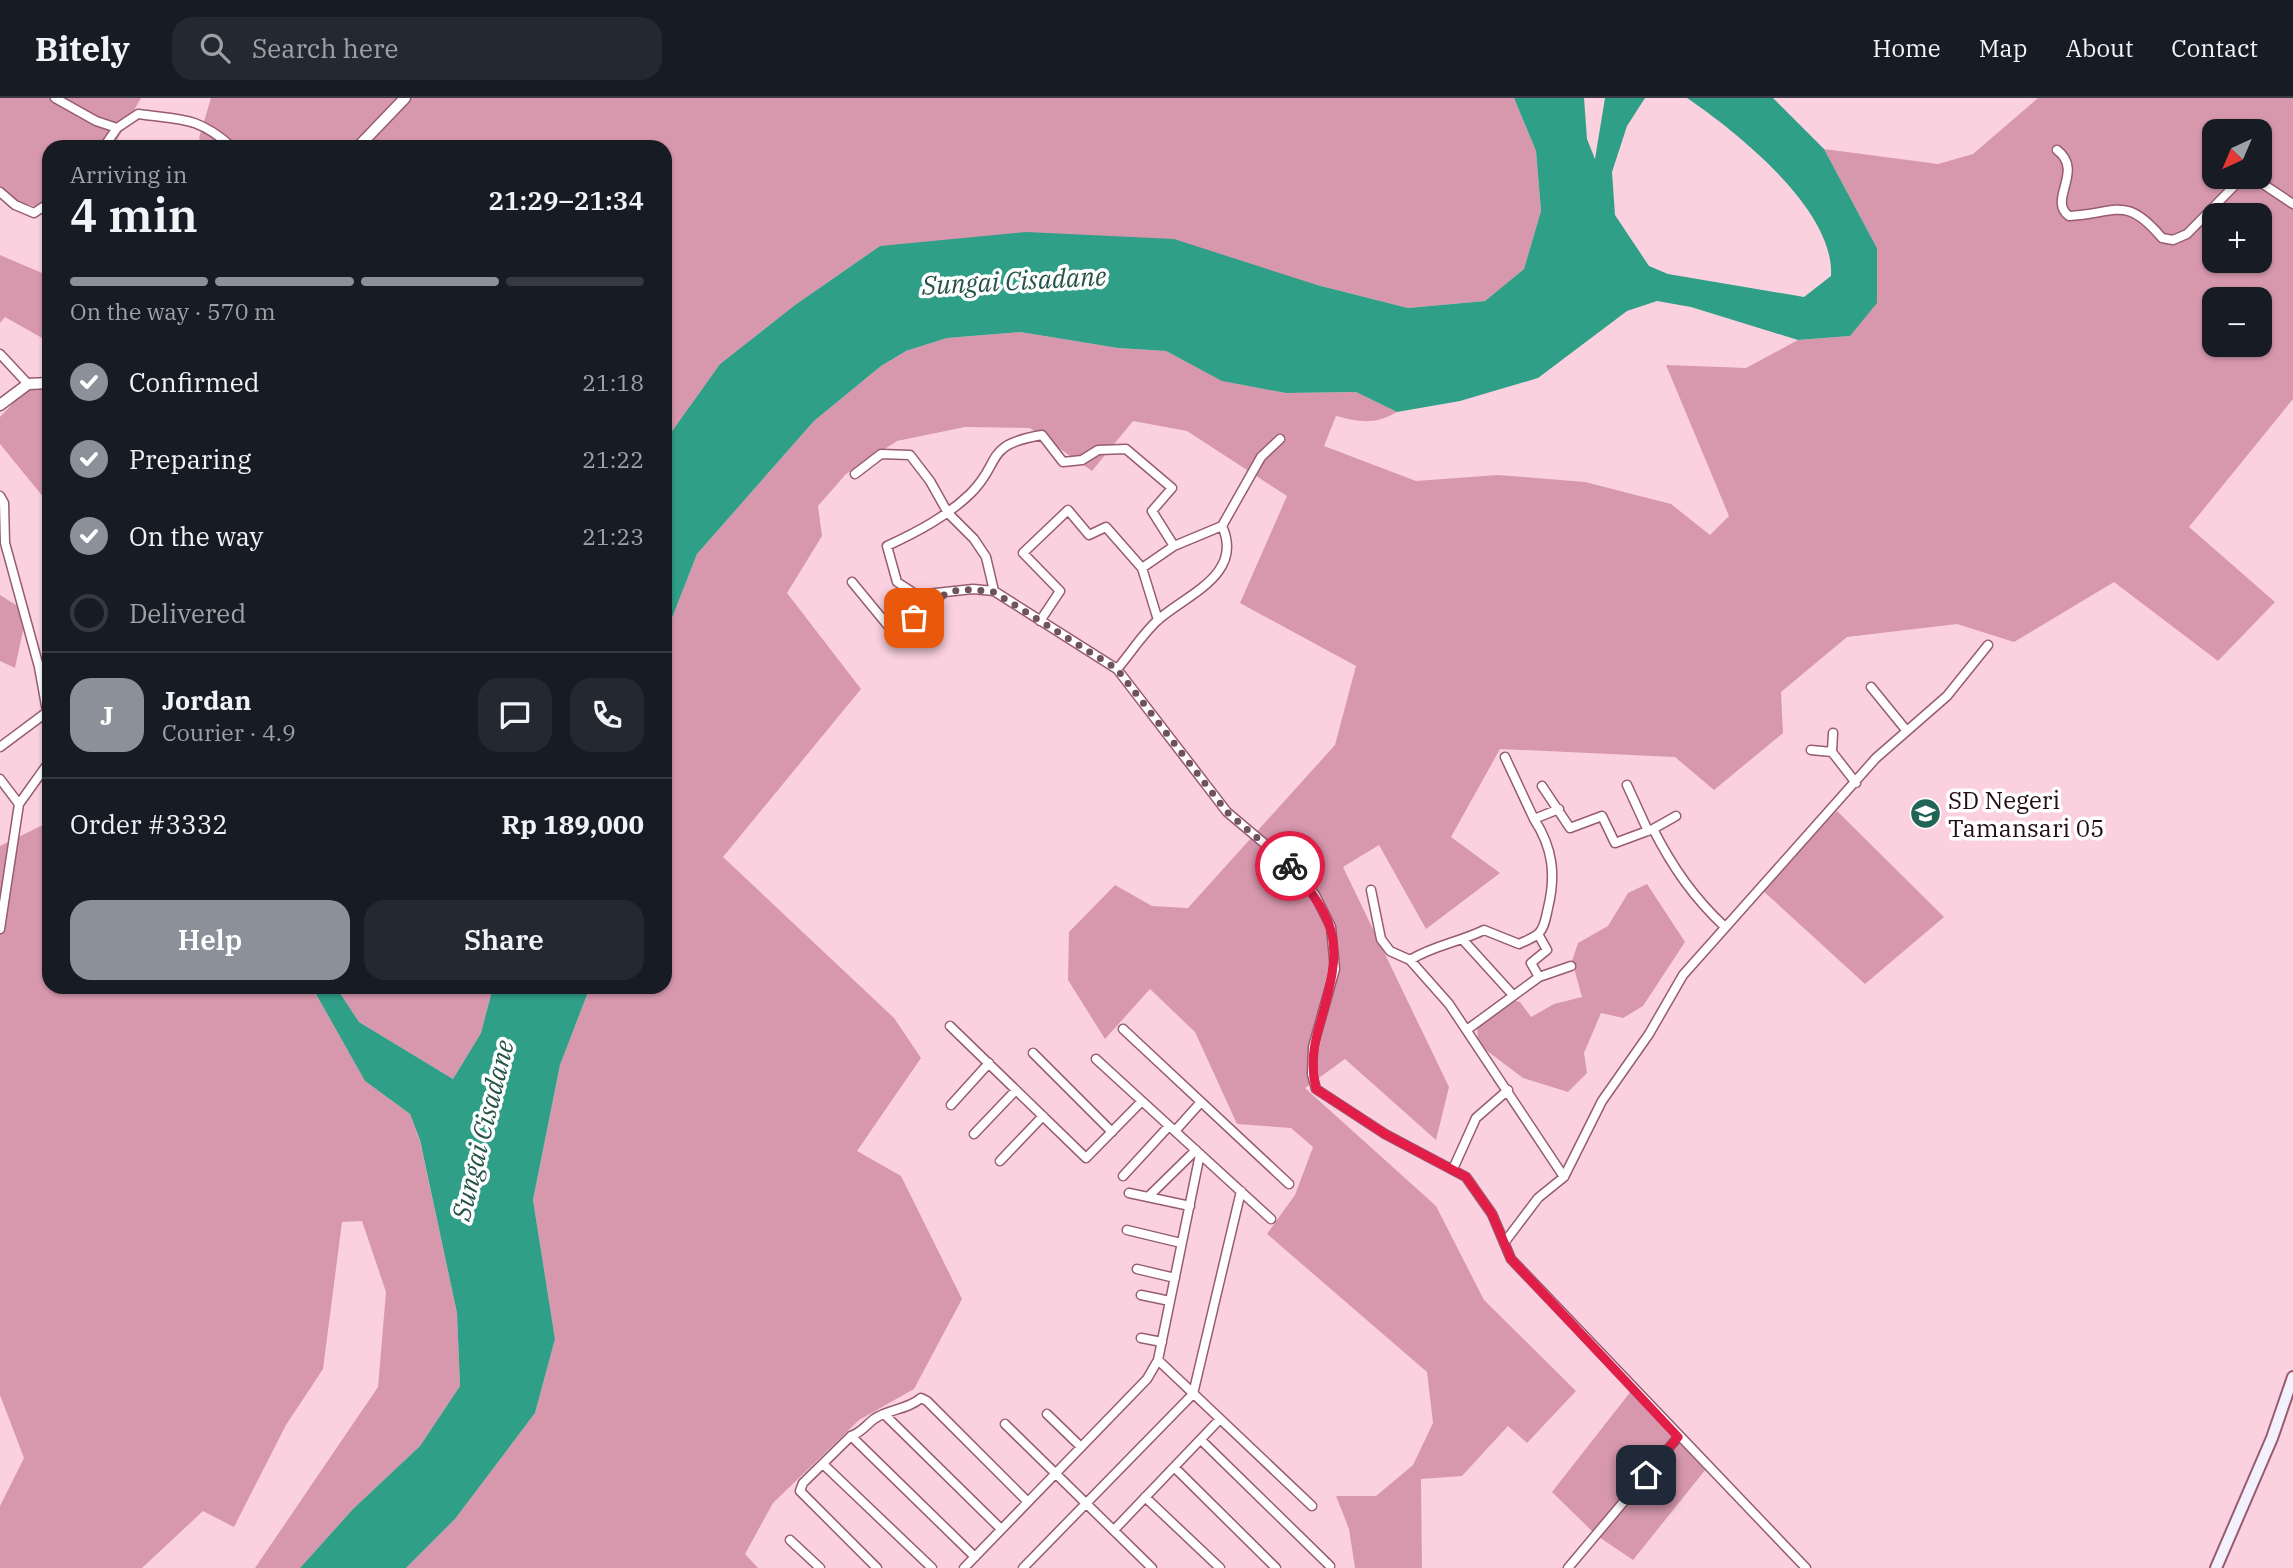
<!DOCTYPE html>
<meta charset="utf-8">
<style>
:root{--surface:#171b24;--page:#242831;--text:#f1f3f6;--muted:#9ea1a6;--line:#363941;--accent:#8c9099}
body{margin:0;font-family:"IBM Plex Serif",serif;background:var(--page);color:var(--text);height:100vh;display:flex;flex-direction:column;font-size:26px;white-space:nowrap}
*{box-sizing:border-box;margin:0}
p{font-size:23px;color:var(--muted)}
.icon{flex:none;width:38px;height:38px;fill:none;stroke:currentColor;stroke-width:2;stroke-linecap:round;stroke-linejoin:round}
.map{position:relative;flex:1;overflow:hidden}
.sheet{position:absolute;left:42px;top:42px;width:630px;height:854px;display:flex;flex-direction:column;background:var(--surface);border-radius:21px;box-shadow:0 2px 5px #0004}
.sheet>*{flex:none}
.needle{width:46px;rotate:224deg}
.tools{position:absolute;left:2202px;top:21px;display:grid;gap:14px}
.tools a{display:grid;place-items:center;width:70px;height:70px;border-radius:14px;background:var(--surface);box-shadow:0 2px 5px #0004;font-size:35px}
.pin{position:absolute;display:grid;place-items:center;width:60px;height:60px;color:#fff;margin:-30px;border-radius:14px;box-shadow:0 4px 10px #0006}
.courier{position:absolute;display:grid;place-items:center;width:70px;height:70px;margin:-35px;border:5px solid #e11d48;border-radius:50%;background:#fff;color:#222;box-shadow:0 2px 9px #0007}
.head em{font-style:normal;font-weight:600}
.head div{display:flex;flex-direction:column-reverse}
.head{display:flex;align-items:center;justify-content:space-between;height:119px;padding:0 28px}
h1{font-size:46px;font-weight:600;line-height:52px}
.bar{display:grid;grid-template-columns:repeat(4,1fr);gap:10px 7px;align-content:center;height:84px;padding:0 28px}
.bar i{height:9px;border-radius:5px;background:var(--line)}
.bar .selected{background:var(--accent)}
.bar p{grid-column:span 4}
.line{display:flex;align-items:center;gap:18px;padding:0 28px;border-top:2px solid var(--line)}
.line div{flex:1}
.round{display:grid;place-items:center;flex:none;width:74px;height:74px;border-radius:21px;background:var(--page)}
ol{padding:0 28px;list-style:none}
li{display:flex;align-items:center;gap:21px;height:77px}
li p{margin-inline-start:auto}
li .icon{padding:7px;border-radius:50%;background:var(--accent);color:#fff;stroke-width:4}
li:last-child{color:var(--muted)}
li i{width:38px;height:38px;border:4px solid var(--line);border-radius:50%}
.primary-button{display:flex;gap:14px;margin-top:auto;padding:14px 28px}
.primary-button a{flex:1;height:80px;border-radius:21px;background:var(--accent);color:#fff;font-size:28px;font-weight:600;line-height:80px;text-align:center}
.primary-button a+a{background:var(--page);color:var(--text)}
header{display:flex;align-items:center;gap:42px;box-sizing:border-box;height:98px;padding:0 35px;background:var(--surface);border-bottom:2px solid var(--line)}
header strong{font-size:33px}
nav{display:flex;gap:38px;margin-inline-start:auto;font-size:24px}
.search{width:490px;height:63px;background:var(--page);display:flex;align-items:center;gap:18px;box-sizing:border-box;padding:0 24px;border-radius:21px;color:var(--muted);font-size:26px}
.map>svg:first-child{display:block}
.green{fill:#d798ae;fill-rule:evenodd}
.water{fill:#2f9f88}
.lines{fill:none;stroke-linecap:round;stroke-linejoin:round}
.minor-casing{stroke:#975b72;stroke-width:11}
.tertiary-casing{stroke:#975b72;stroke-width:13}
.secondary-casing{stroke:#975b72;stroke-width:14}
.minor{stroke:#fff;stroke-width:8}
.tertiary{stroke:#fff;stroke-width:10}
.secondary{stroke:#f3f1fd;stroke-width:10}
.done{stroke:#6f525c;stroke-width:7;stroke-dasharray:0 12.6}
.route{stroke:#e11d48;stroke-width:9}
.labels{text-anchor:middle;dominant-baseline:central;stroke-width:7;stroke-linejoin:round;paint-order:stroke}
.poi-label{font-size:24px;fill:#240d16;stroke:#fff;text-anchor:start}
.water-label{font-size:26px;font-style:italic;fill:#265348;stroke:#fff}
</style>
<header>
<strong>Bitely</strong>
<div class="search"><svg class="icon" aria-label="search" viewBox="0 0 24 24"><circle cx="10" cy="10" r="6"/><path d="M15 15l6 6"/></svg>Search here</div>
<nav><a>Home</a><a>Map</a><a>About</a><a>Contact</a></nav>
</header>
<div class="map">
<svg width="2293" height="1470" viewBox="0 0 2293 1470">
<rect width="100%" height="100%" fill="#fbd1df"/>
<path class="green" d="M0,0H141L113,49H49V112L0,99Z
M211,0H1514L1536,53L1541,113L1524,171L1485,203L1408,210L1317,187L880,148L795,207L720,266L665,343V49H204L199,40Z
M2038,0H2293V301L2189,429L2275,504L2218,563L2114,484L2014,544L1957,526L1847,539L1781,594L1783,635L1714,692L1675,659L1500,651L1451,739L1500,775L1426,831L1379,747L1343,769L1449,989L1436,1042L1345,961L1305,990L1436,1108L1484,1202L1576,1293L1527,1345L1508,1328L1462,1378L1421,1381L1422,1470H1355L1349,1431L1336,1398H1376L1413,1367L1433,1325L1427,1274L1267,1136L1295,1097L1313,1049L1291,1030L1237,1026L1195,934L1150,891L1105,941L1068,882L1069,834L1115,787L1152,808L1188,810L1335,647L1356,568L1240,505L1287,398L1187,333L1133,323L1092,373L1030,330L965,329L897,343L846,376L818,408L822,438L787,495L861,591L723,759L894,920L921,960L857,1053L901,1078L962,1201L914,1291L859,1322L773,1405L745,1456L758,1470H406L455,1421L535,1315L555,1241L533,1102L560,967L590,889H665V550L672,520L697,456L814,323L881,268L906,253L947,240L1020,234L1118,250L1166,253L1223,283L1286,295L1356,294L1397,314C1375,327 1360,324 1336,318L1324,348L1416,383L1498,377L1585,384L1671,406L1710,437L1729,418L1666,267L1746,270L1798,242L1850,238L1877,150L1824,51L1938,66L1973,56ZM2214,33H2259V79H2214ZM2214,117H2259V163H2214ZM2214,201H2259V247H2214Z
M0,157L49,178V244L5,219L0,225Z
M33,284L49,286V406L0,346V319Z
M0,497L27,514L15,570L0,563Z
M1837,713L1944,819L1865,886L1759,789Z
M49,724V889H312L365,983L410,1016L420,1043L457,1215L460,1288L420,1348L353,1411L300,1470H255L378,1289L386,1194L362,1123L342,1124L323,1271L286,1327L234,1429L203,1413L142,1470H0V1408L24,1360L0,1297V748Z
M1647,786L1685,844L1643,908L1623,920L1601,915L1584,955L1587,975L1568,994L1523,980L1478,946L1477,921L1503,900L1520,904L1531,919L1554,906L1582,899L1572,863L1578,845L1608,828L1628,795Z
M336,889H493L481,935L453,981L359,924Z
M1635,1288L1710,1366L1633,1462L1596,1437L1552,1394Z"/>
<path class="water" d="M1514,0H1584L1587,41L1595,61L1605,0H1645L1627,28L1612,74L1615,117L1649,168L1668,176L1804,199L1831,178C1835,112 1737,34 1687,0H1773L1824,51L1877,150V205L1850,238L1798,242L1691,209L1657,203L1627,213L1538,280L1460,303L1397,314L1356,294L1286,295L1222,283L1166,253L1118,250L1020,234L947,240L906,253L881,268L814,323L697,456L672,520L665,550V343L720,266L795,207L880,148L1026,134L1174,141L1317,187L1408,210L1485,203L1524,171L1541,113L1536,53Z
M312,889H336L359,924L453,981L481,935L493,889H590L560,967L533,1102L555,1241L535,1315L455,1421L406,1470H300L353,1411L420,1348L460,1288L457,1215L420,1042L410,1016L365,983Z"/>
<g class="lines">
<defs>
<path id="minor" d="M55,0L96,23L117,30L138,16C182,22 197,18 232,49
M104,49L117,30
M2057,52C2085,73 2047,102 2069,118C2116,116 2125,96 2162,140L2173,142L2187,136L2243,79L2254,80L2293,106
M0,94L15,107L34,115L49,105
M0,256L28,286
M855,376L881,356L910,357L930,383L948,415L974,441L986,459L994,493
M0,398L4,405L5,445L39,569L49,624
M1174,448L1152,413L1172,390L1126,351L1098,352L1082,362L1063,364L1042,337C982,347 1003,364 970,396C946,419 917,434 887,448L897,484L917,497L973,491L994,493L1117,571L1227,714L1284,762L1315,797L1331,829L1335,871L1313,949L1312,976L1316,991L1385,1036L1466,1079L1492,1116L1511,1161L1806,1470
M1142,470L1174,448L1222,428
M852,484L894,535L941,497
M1040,523L1060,493L1023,455L1068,412L1089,437L1106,429L1142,470L1158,522
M1117,571C1131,555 1143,535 1159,521C1188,496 1244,476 1222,428L1261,359L1280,341
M1871,589L1906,632
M1833,635L1832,654L1856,685
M0,649L47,614
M1811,652L1832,654
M1505,659L1534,721L1559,711
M0,681L19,706
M1627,687L1648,733
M1542,688L1570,730L1602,718L1615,745L1653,731L1676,718
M1653,731C1673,770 1694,800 1725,829
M1371,792L1381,841L1390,853L1410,862L1449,906L1564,1079
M0,831L19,706L49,664
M1538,836L1547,852L1531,865L1539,879
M1463,842L1512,896
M1410,862C1434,847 1460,844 1484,832L1519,846C1525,843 1534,840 1539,835C1545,829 1546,818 1548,810C1556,777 1553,750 1534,721
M950,928L1086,1060L1142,1003
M1123,931L1289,1086
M1468,931L1539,879L1571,868
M1033,955L1112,1034
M1096,961L1271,1121
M951,1007L989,965
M1175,1033L1201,1004
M974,1036L1016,992
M1000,1063L1043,1018
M1453,1071L1476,1020L1508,992
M1123,1078L1169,1028
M1129,1095L1190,1108
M1149,1098L1196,1052
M1127,1132L1181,1145
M1504,1145L1538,1100L1564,1079L1602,1003L1649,936L1683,877L1876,660L1947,598L1988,547
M1137,1171L1175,1180
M1141,1197L1170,1203
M1141,1240L1162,1244
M1158,1262L1312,1408
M1047,1316L1081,1349
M885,1317L1001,1431
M1005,1326L1152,1470
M851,1338L975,1459
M1201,1342L1330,1468
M824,1367L932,1470
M1174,1369L1276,1470
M1145,1399L1220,1470
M1114,1432L1220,1321
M790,1442L820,1470
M877,1470L800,1393L803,1385L851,1338C862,1334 865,1328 874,1321C888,1311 907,1312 921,1300L927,1303L1028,1404
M964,1470L1147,1281L1158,1262L1200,1056
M1023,1470L1193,1296L1241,1093
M1568,1470L1678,1339"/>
<path id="tertiary" d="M358,49L405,0
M0,307L28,286L49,285"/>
<path id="secondary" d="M2216,1470L2272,1340L2293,1279"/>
</defs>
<use href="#minor" class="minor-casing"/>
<use href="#tertiary" class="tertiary-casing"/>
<use href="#secondary" class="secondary-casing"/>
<use href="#minor" class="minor"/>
<use href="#tertiary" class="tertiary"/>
<use href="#secondary" class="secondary"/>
</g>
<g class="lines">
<path class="done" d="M914,520C946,493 950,488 994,494L1117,571L1227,714L1290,768"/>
<path class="route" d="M1290,768C1341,828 1342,847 1321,922C1314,945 1310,966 1316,991L1385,1036L1466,1079L1492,1116L1511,1161L1678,1339L1646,1377"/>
</g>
<defs>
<symbol id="school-disc" viewBox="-11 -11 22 22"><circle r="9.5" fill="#216556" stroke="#fff"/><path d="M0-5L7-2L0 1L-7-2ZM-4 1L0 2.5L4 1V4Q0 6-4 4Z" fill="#fff"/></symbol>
</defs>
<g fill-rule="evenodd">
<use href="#school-disc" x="1908" y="698" width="35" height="35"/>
</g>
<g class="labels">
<g class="poi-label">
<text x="1948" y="702">SD Negeri<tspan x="1948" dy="28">Tamansari 05</tspan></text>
</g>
<g class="water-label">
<text transform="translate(1014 182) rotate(-3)">Sungai Cisadane</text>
<text transform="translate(482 1032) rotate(-76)">Sungai Cisadane</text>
</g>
</g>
</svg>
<div class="tools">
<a><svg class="needle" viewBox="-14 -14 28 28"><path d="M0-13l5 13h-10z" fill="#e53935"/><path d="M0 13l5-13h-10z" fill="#9ea1a6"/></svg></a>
<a>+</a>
<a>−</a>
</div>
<div class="pin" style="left:914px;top:520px;background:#ea580c"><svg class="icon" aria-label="bag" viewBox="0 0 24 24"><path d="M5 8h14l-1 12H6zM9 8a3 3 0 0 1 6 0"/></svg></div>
<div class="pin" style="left:1646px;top:1377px;background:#1f2937"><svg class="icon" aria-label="home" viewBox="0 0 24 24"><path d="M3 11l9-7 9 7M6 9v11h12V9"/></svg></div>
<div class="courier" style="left:1290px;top:768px"><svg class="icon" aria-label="bike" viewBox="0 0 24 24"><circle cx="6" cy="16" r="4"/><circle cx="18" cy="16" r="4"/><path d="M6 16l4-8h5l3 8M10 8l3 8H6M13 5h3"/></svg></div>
<section class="sheet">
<div class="head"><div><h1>4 min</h1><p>Arriving in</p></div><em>21:29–21:34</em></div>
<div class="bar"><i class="selected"></i><i class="selected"></i><i class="selected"></i><i></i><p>On the way · 570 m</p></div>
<ol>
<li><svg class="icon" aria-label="check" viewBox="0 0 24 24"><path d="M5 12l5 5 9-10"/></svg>Confirmed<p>21:18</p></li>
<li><svg class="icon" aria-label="check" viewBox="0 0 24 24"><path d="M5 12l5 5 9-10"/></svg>Preparing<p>21:22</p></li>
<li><svg class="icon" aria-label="check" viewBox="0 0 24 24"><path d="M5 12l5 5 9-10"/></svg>On the way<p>21:23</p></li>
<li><i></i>Delivered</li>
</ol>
<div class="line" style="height:126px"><b class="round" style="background:var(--accent);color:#fff">J</b><div><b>Jordan</b><p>Courier · 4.9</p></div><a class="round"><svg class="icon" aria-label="chat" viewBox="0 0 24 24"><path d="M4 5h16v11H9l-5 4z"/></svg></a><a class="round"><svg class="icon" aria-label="phone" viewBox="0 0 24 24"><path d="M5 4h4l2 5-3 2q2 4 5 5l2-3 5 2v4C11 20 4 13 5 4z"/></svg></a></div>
<div class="line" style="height:91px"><div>Order #3332</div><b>Rp 189,000</b></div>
<div class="primary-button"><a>Help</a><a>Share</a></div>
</section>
</div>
